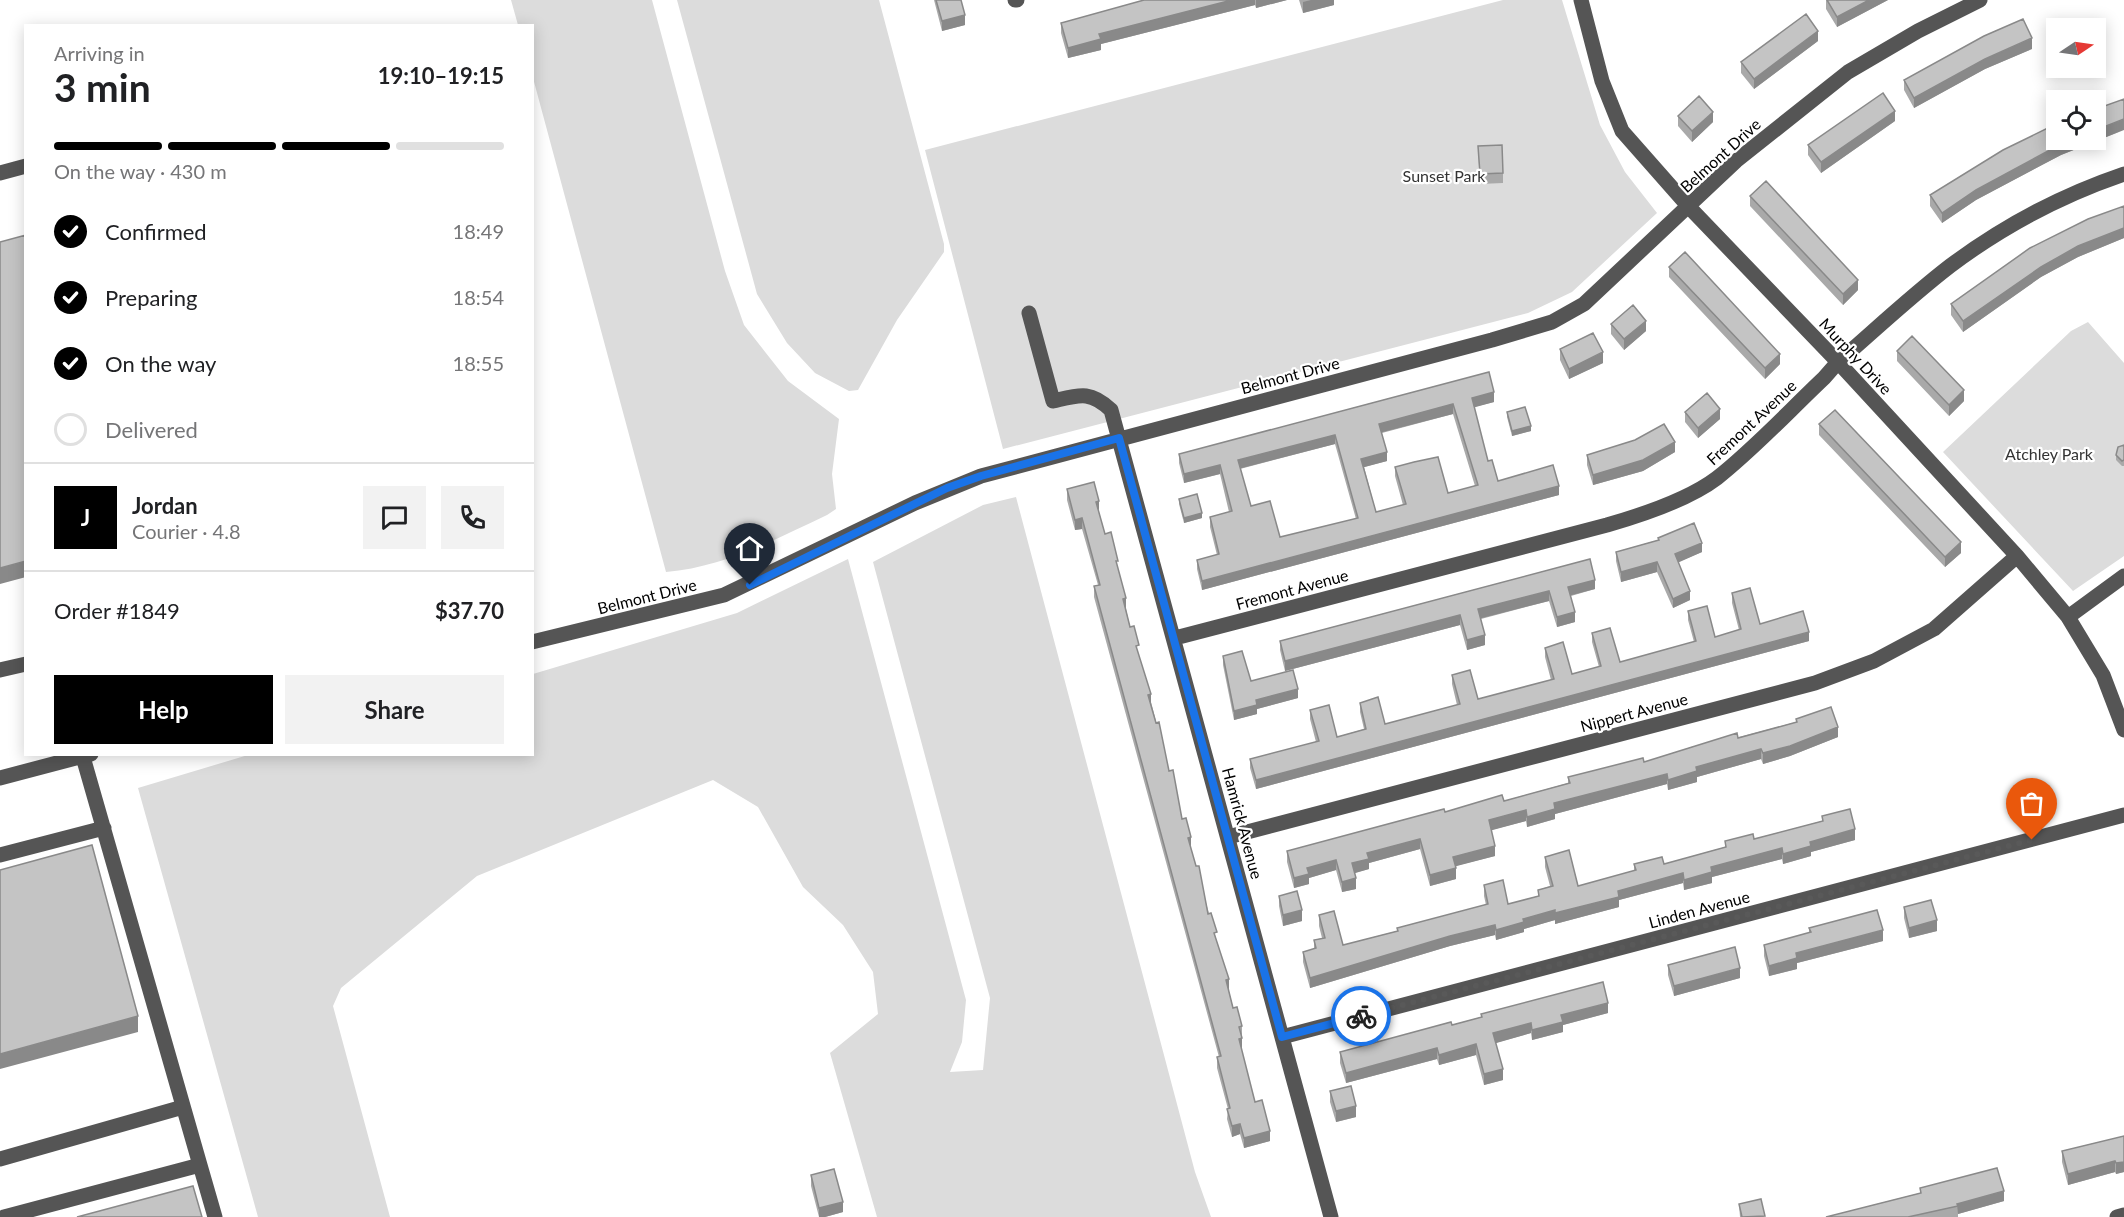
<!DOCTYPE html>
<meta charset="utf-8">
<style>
:root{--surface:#fff;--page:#f2f2f2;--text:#202124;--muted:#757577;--line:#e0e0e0;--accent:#000}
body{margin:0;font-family:Lato,sans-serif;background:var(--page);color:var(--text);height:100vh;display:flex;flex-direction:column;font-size:22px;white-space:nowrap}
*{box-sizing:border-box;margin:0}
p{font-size:20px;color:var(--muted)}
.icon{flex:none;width:33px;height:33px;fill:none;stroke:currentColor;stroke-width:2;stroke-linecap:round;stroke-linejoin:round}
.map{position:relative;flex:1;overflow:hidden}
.details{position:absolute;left:24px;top:24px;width:510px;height:732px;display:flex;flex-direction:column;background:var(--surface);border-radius:0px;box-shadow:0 3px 15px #0003}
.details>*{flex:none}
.needle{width:39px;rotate:77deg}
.fabs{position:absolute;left:2046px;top:18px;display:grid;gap:12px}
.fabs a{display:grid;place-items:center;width:60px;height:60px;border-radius:0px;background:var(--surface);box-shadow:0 3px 15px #0003;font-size:30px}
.pin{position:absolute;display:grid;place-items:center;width:51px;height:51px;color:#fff;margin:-62px -26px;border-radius:50% 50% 50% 0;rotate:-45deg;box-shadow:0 0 6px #0007}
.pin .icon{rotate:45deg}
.courier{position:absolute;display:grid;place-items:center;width:60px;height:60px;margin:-30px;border:4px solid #1a73e8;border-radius:50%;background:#fff;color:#222;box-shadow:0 2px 8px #0007}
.headline em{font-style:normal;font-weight:700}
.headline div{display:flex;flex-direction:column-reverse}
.headline{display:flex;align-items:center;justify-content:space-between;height:102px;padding:0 30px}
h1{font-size:39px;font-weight:700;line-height:45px}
.bar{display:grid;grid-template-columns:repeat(4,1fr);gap:9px 6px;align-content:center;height:72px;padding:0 30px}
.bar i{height:8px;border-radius:4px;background:var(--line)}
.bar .on{background:var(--accent)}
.bar p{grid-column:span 4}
.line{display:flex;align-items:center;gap:15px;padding:0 30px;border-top:2px solid var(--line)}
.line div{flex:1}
.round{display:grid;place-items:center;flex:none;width:63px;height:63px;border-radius:0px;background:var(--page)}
ol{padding:0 30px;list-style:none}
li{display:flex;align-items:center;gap:18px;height:66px}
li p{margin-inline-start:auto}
li .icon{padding:6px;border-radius:50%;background:var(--accent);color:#fff;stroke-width:4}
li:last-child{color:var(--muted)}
li i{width:33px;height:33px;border:3px solid var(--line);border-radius:50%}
.action{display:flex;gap:12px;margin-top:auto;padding:12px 30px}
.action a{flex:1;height:69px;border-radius:0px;background:var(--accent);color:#fff;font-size:24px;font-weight:700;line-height:69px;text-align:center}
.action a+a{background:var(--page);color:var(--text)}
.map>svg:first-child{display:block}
.green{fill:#dcdcdc}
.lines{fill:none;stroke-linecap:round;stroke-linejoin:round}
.minor{stroke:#555;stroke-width:15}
.wall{fill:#a9a9a9;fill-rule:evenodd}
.shaded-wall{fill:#898989}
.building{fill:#c4c4c4;stroke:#898989;stroke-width:1.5;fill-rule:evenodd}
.done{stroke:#595959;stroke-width:6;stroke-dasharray:0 10.8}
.route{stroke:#1a73e8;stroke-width:8}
.labels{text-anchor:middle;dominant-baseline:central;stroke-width:4.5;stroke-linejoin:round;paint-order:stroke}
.street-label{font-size:16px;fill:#000;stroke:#fff}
.park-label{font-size:16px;fill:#333;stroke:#fff}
</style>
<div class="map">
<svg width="2124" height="1217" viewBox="0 0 2124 1217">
<rect width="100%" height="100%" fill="#fff"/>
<path class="green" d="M511,0H652L725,271L744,325L788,381L839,419L832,474L836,509L827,515C776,539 724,567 666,572L533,78L532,26L518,25Z
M677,0H879L944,244V252L897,320L858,390L849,391L815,373L787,343L757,294Z
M1503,0H1562L1600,125L1625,172L1657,213L1572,292L1528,313L1003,449L925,150Z
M2088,322L2124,363V556L2073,591L1943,452L2071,331Z
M1016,497L1195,1172L1211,1217H877L830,1053L878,1014L873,972L843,925L803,887L758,807L713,780L477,876L341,988L333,1006L390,1217H258L138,788L248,755L532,754L533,674L737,613L848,559L966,1000L962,1042L950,1072L983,1070L990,998L873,562L983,505Z"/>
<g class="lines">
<path class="minor" d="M1015,0H1017
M1581,0L1602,81L1622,131L1689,207L1838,362L2017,556L2068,617L2103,675L2124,730
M0,173L26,166
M1029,313L1053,401C1079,395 1090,390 1111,410L1331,1217
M2068,617L2124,576
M1175,638L1607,525C1642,515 1688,500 1717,478C1755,448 1789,411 1824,378L1838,362C1875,330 1911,296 1950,266C2002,227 2062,195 2124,174
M532,642L724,595L915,503L981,476L1492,340L1552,322L1584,304L1736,161L1848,72L1918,31L1980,0
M0,670L26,664
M83,757L200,1165
M0,778L91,754
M1228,837L1815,683L1874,661L1934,629L2017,556
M0,855L104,828
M1282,1037L2124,815
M0,1159L183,1107
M4,1217L200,1165L215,1217
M2117,1217L2124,1215"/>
</g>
<path class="wall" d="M934,0H961L965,25L942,31Z
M1144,0H1287L1256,8L1255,5L1101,44V50L1068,58L1061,33V23Z
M1299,0H1334V5L1303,13Z
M1826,0H1888L1837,27L1826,9Z
M1818,41L1754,89L1741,73V62Z
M2032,49L1985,69L1914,108L1904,90V80Z
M1678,116L1713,122L1692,142L1678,126Z
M1895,121L1821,173L1808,155V145Z
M2121,131L2061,155L1976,200L1942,223L1930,206V195Z
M1478,146L1503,173V183L1480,184Z
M1750,196L1858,290L1843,305L1750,206Z
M2124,206V238L2078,257L2041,277L1963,332L1951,315V304Z
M1669,267L1780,364L1765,379L1669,277Z
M1611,324L1646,331L1624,350L1611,334Z
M1560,349L1603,363L1569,379L1560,360Z
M1897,351L1964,401L1949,416L1897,361Z
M1489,372L1494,402L1474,407L1488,461L1498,481L1559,495L1202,590L1197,569V560L1217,555L1210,527V517L1229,512L1220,474L1184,483L1179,463V454ZM1453,414L1475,486L1448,493L1395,467V476L1403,505L1376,512L1364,467L1387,461L1382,433ZM1335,444L1356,519L1280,537L1251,506L1240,469Z
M1507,412L1531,431L1512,436L1507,417Z
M1685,412L1720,419L1698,438L1685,422Z
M1819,424L1961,553L1945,567L1819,435Z
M1635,440L1675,452L1643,471L1593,485L1587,465V455Z
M2124,445V466H2122L2116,460V455Z
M1067,489L1099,512L1105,534L1118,571L1126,609L1130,627L1139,656L1169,771L1217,942L1233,1008L1242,1026V1048L1241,1049L1255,1102L1270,1141L1244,1148L1240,1134L1232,1137L1227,1119L1228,1109L1217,1068V1057H1219L1094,597V586L1098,585L1082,529L1075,530L1067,500Z
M1179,499L1202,518L1184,523L1179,504Z
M1658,538L1702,552L1678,562L1690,600L1673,608L1657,572L1621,582L1616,561V552L1658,540Z
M1590,559L1595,589L1571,596L1575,622L1557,627L1549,601L1481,619L1485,645L1467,650L1460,625L1285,671L1280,650V641Z
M1732,593L1760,624L1809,641L1256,789L1250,768V759L1316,742L1310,719V710L1337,737L1364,729L1360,712V703L1385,724L1457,705L1452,684V675L1478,699L1551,680L1545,657V648L1572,674L1599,667L1592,642V633L1620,662L1694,642L1688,620V611L1715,637L1739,630L1732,603Z
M1223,656L1251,681L1298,698L1257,709V714L1234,720L1223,665Z
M1796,719L1838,737L1790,756L1763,764L1761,759L1697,777V782L1668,790L1667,784L1555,814V819L1527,827L1526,821L1491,830L1495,856L1455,866L1456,879L1430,886L1420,849L1369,863V869L1354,873L1356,889L1342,892L1336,870L1309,878V884L1294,888L1287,862V851L1445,812L1504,801L1568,783V777L1644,762L1796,722Z
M1822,816L1855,840L1811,852V856L1783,864L1782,859L1712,877V883L1684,890L1683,883L1619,900V907L1555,924V920L1524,929V932L1496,940L1495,935L1450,946L1310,988L1303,962V952L1314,949V940L1322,938L1319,926V915L1343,945L1397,931V928L1486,905L1484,896V885L1508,904L1538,896V890L1550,886L1545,867V857L1578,886L1634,871V864H1664L1725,847V841L1754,839L1822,821Z
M1279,896L1302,921L1283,926L1279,906Z
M1904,907L1937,931L1909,938L1904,918Z
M1809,928L1883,941L1797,963V969L1769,976L1764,956V945L1809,933Z
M1668,965L1740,978L1674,996L1668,975Z
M1608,1013L1563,1025V1032L1532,1040L1531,1033L1495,1043L1503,1080L1484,1085L1476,1055L1439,1065L1437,1059L1346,1083L1340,1063V1052L1452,1025L1481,1017V1014Z
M1330,1091L1356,1117L1336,1122L1330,1102Z
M2124,1136V1172L2116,1174L2115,1172L2068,1185L2062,1162V1151Z
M811,1175L843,1212L825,1217H819L811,1186Z
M1920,1188L2004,1201L1958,1214V1217H1826L1920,1193Z
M1739,1204L1765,1217H1740Z"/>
<path class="shaded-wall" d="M1232,0H1255V5L1101,44V50L1068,58V48L1099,34Z
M1256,0H1287L1256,8Z
M1311,0H1334V5L1303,13V2Z
M1869,0H1888L1837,27V17Z
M965,15V25L942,31V21Z
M1818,31V41L1754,89V79Z
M2032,38V49L1985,69L1914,108V98L1985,59Z
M1895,111V121L1821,173V162Z
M1713,112V122L1692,142V131Z
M2124,119V130L2061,155L1976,200L1942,223V213L1976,190L2061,144L2073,140H2096V130Z
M2124,228V238L2078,257L2041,277L1963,332V321L2041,267L2078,246Z
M1858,280V290L1843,305V294Z
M1646,321V331L1624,350V339Z
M1603,352V363L1569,379V369Z
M1780,354V364L1765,379V368Z
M1964,390V401L1949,416V405Z
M1494,392V402L1472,408V398Z
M1453,404V414L1379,433V424Z
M1720,409V419L1698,438V428Z
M1531,426V431L1512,436V431Z
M1335,435V444L1238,469V460Z
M1675,442V452L1643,471L1593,485V475Z
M1387,452V461L1361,468V459Z
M1220,465V474L1184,483V474Z
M1559,486V495L1202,590V581Z
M1099,501V512L1096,502Z
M1202,513V518L1184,523V518Z
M1082,518V529L1075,530V520Z
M1961,542V553L1945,567V557Z
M1702,543V552L1675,564V554Z
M26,561V577L0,584V568Z
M1657,562V572L1621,582V572Z
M1595,580V589L1568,596V587Z
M1549,591V601L1478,619V609Z
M1690,591V600L1673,608V599Z
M1126,598V609L1123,610V599Z
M1575,612V622L1557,627V617Z
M1460,615V625L1285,671V661Z
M1809,632V641L1256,789V780Z
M1485,635V645L1467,650V640Z
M1298,689V698L1257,709V714L1234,720V711L1256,700Z
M1151,694V705H1148V695Z
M1838,727V737L1790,756L1763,764V753Z
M1761,749V759L1697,777V782L1668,790V780L1696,767Z
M1667,774V784L1555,814V819L1527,827V817L1554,803Z
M1526,810V821L1489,831V820Z
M1855,829V840L1811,852V856L1783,864V854L1810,842Z
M1191,837V848L1188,838Z
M1420,839V849L1369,863V869L1352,874V863L1367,853Z
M1495,846V856L1453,867V857Z
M1782,848V859L1712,877V883L1684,890V880L1711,867Z
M1336,860V870L1309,878V884L1294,888V878L1307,868Z
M1456,868V879L1430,886V875Z
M1683,873V883L1619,900V907L1555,924V913L1618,891Z
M1356,878V889L1342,892V882Z
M1302,910V921L1283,926V915Z
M1555,910V920L1524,929V932L1496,940V930L1523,919Z
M1937,920V931L1909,938V928Z
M1495,925V935L1450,946L1310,988V978L1450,936Z
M1883,930V941L1797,963V969L1769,976V966L1796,953Z
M1740,968V978L1674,996V986Z
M1229,979V989L1226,990V980Z
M1608,1003V1013L1563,1025V1032L1532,1040V1030L1561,1015Z
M138,1016V1032L0,1069V1054Z
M1531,1023V1033L1493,1044V1033Z
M1242,1038V1048L1239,1049V1039Z
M1476,1044V1055L1439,1065V1055Z
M1437,1048V1059L1346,1083V1073Z
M1503,1069V1080L1484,1085V1074Z
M1356,1106V1117L1336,1122V1111Z
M1240,1124V1134L1232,1137V1126Z
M1270,1131V1141L1244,1148V1138Z
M2115,1161V1172L2068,1185V1174Z
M2124,1162V1172L2116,1174V1163Z
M2004,1191V1201L1958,1214L1957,1204Z
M843,1202V1212L825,1217H819V1208Z"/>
<path class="building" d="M936,0H961L965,15L942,21Z
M1144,0H1232L1099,34L1101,39L1068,48L1061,23Z
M1827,0H1869L1837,17Z
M1806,14L1818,31L1754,79L1741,62Z
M2023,19L2032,38L1985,59L1914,98L1904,80L1984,36Z
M1883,93L1895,111L1821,162L1808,145Z
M1699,96L1713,112L1692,131L1678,116Z
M2124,99V119L2096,130V109Z
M2056,124V140H2073L2061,144L1976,190L1942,213L1930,195L2003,150Z
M1502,145L1503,173L1480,174L1478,146Z
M1766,181L1858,280L1843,294L1750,196Z
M2124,206V228L2078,246L2041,267L1963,321L1951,304L2030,248L2088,219Z
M26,235V561L0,568V242Z
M1685,252L1780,354L1765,368L1669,267Z
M1633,305L1646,321L1624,339L1611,324Z
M1593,333L1603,352L1569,369L1560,349Z
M1912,336L1964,390L1949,405L1897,351Z
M1489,372L1494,392L1472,398L1488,461L1492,460L1498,481L1553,465L1559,486L1202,581L1197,560L1219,554L1210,517L1232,511L1220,465L1184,474L1179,454ZM1453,404L1478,485L1448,493L1438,457L1414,462L1395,467L1406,504L1376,512L1361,459L1387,452L1379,424ZM1335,435L1358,518L1280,537L1270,501L1251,506L1238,460Z
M1707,393L1720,409L1698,428L1685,412Z
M1525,407L1531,426L1512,431L1507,412Z
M1835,410L1961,542L1945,557L1819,424Z
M1664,424L1675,442L1643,460L1593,475L1587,455L1635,440Z
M2124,445V460L2122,461L2116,455L2118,447Z
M1094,482L1099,501L1096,502L1105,534L1111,532L1118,561H1116L1126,598L1123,599L1130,627L1134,626L1139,645L1136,646L1151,694L1148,695L1156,723L1159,722L1169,771L1173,770L1182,819L1186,818L1191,837L1188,838L1196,866H1199L1208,914L1211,913L1217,932L1214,933L1229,979L1226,980L1233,1008L1237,1007L1242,1026L1239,1027L1242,1038L1239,1039L1255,1102L1262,1100L1270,1131L1244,1138L1240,1124L1232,1126L1227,1109L1230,1108L1217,1057L1221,1056L1094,586L1100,585L1082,518L1075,520L1067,489Z
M1197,494L1202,513L1184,518L1179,499Z
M1694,523L1702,543L1675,554L1690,591L1673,599L1657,562L1621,572L1616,552L1659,540L1658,538Z
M1590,559L1595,580L1568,587L1575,612L1557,617L1549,591L1478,609L1485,635L1467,640L1460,615L1285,661L1280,641Z
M1750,588L1760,624L1803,611L1809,632L1256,780L1250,759L1319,741L1310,710L1329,705L1337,737L1366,729L1360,703L1378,697L1385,724L1460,704L1452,675L1470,670L1478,699L1554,679L1545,648L1563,642L1572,674L1601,666L1592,633L1610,628L1620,662L1696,641L1688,611L1707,606L1715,637L1741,629L1732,593Z
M1242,651L1251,681L1293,670L1298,689L1256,700L1257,705L1234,711L1223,656Z
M1831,707L1838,727L1790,746L1763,753L1761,749L1696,767L1697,771L1668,780L1667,774L1554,803L1555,809L1527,817L1526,810L1489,820L1495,846L1453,857L1456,868L1430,875L1420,839L1367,853L1369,859L1352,863L1356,878L1342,882L1336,860L1307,868L1309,874L1294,878L1287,851L1444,809L1445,812L1502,795L1504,801L1570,783L1568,777L1592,771L1643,758L1644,762L1737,733L1738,738L1797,722L1796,719Z
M1850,809L1855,829L1810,842L1811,846L1783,854L1782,848L1711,867L1712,872L1684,880L1683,873L1618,891L1619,897L1555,913V910L1523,919L1524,922L1496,930L1495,925L1450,936L1310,978L1303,952L1316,948L1314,940L1325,938L1319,915L1334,911L1343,945L1398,931L1397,928L1488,904L1484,885L1503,880L1508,904L1539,896L1538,890L1553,886L1545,857L1569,850L1578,886L1636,870L1634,864L1662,857L1664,864L1726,847L1725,841L1753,834L1754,839L1823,821L1822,816Z
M92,845L138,1016L0,1054V870Z
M1297,891L1302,910L1283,915L1279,896Z
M1931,900L1937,920L1909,928L1904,907Z
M1877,910L1883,930L1796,953L1797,958L1769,966L1764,945L1811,932L1809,928Z
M1735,947L1740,968L1674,986L1668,965Z
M1603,982L1608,1003L1561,1015L1563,1022L1532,1030L1531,1023L1493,1033L1503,1069L1484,1074L1476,1044L1439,1055L1437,1048L1346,1073L1340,1052L1451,1022L1452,1025L1482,1017L1481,1014Z
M1351,1086L1356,1106L1336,1111L1330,1091Z
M2124,1136V1162L2116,1163L2115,1161L2068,1174L2062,1151Z
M1997,1168L2004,1191L1957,1204L1958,1206L1908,1217H1826L1921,1193L1920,1188Z
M834,1169L843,1202L819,1208L811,1175Z
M193,1186L202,1217H77Z
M1761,1199L1765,1216L1742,1217L1739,1204Z"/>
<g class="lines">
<path class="done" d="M1361,1016L2032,840"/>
<path class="route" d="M750,585L947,488L981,476L1119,438L1282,1037L1361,1016"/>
</g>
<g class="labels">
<g class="street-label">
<text transform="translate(1720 155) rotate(-42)">Belmont Drive</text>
<text transform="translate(1856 356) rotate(47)">Murphy Drive</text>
<text transform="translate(1290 375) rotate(-15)">Belmont Drive</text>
<text transform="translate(1751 422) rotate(-43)">Fremont Avenue</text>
<text transform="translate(1292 589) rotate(-15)">Fremont Avenue</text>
<text transform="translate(647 596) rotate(-14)">Belmont Drive</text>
<text transform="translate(1634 712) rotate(-15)">Nippert Avenue</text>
<text transform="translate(1243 823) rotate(75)">Hamrick Avenue</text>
<text transform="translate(1699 909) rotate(-15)">Linden Avenue</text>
</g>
<g class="park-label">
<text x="1444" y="175">Sunset Park</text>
<text x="2049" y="453">Atchley Park</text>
</g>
</g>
</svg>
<div class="fabs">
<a><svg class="needle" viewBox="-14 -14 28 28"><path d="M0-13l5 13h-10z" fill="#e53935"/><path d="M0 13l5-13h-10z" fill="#757577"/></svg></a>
<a><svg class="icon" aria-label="locate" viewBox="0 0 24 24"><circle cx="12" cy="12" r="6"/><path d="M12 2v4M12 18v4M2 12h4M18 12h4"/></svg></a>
</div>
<div class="pin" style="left:2032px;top:840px;background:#ea580c"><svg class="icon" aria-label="bag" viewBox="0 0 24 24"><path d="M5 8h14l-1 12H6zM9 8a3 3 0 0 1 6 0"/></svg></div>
<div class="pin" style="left:750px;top:585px;background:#1f2937"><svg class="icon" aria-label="home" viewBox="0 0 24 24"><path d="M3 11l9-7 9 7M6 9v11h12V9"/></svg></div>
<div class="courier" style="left:1361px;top:1016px"><svg class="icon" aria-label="bike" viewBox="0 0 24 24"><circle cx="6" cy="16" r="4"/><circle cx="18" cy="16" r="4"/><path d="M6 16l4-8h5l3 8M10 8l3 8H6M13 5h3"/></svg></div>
<section class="details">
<div class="headline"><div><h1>3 min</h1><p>Arriving in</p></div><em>19:10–19:15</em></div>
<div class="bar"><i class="on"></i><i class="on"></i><i class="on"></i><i></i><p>On the way · 430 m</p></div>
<ol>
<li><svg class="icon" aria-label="check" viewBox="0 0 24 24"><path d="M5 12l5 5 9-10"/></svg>Confirmed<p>18:49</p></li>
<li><svg class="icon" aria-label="check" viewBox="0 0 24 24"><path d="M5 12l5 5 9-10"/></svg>Preparing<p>18:54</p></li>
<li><svg class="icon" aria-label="check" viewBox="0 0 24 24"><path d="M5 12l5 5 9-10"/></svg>On the way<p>18:55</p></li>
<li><i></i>Delivered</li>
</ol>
<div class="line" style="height:108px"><b class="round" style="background:var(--accent);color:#fff">J</b><div><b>Jordan</b><p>Courier · 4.8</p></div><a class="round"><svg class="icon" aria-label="chat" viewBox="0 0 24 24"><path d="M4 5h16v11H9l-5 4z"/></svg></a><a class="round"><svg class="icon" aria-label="phone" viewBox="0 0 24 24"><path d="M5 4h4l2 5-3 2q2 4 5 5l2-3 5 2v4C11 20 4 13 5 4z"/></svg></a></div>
<div class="line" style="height:78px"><div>Order #1849</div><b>$37.70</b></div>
<div class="action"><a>Help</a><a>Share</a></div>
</section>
</div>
